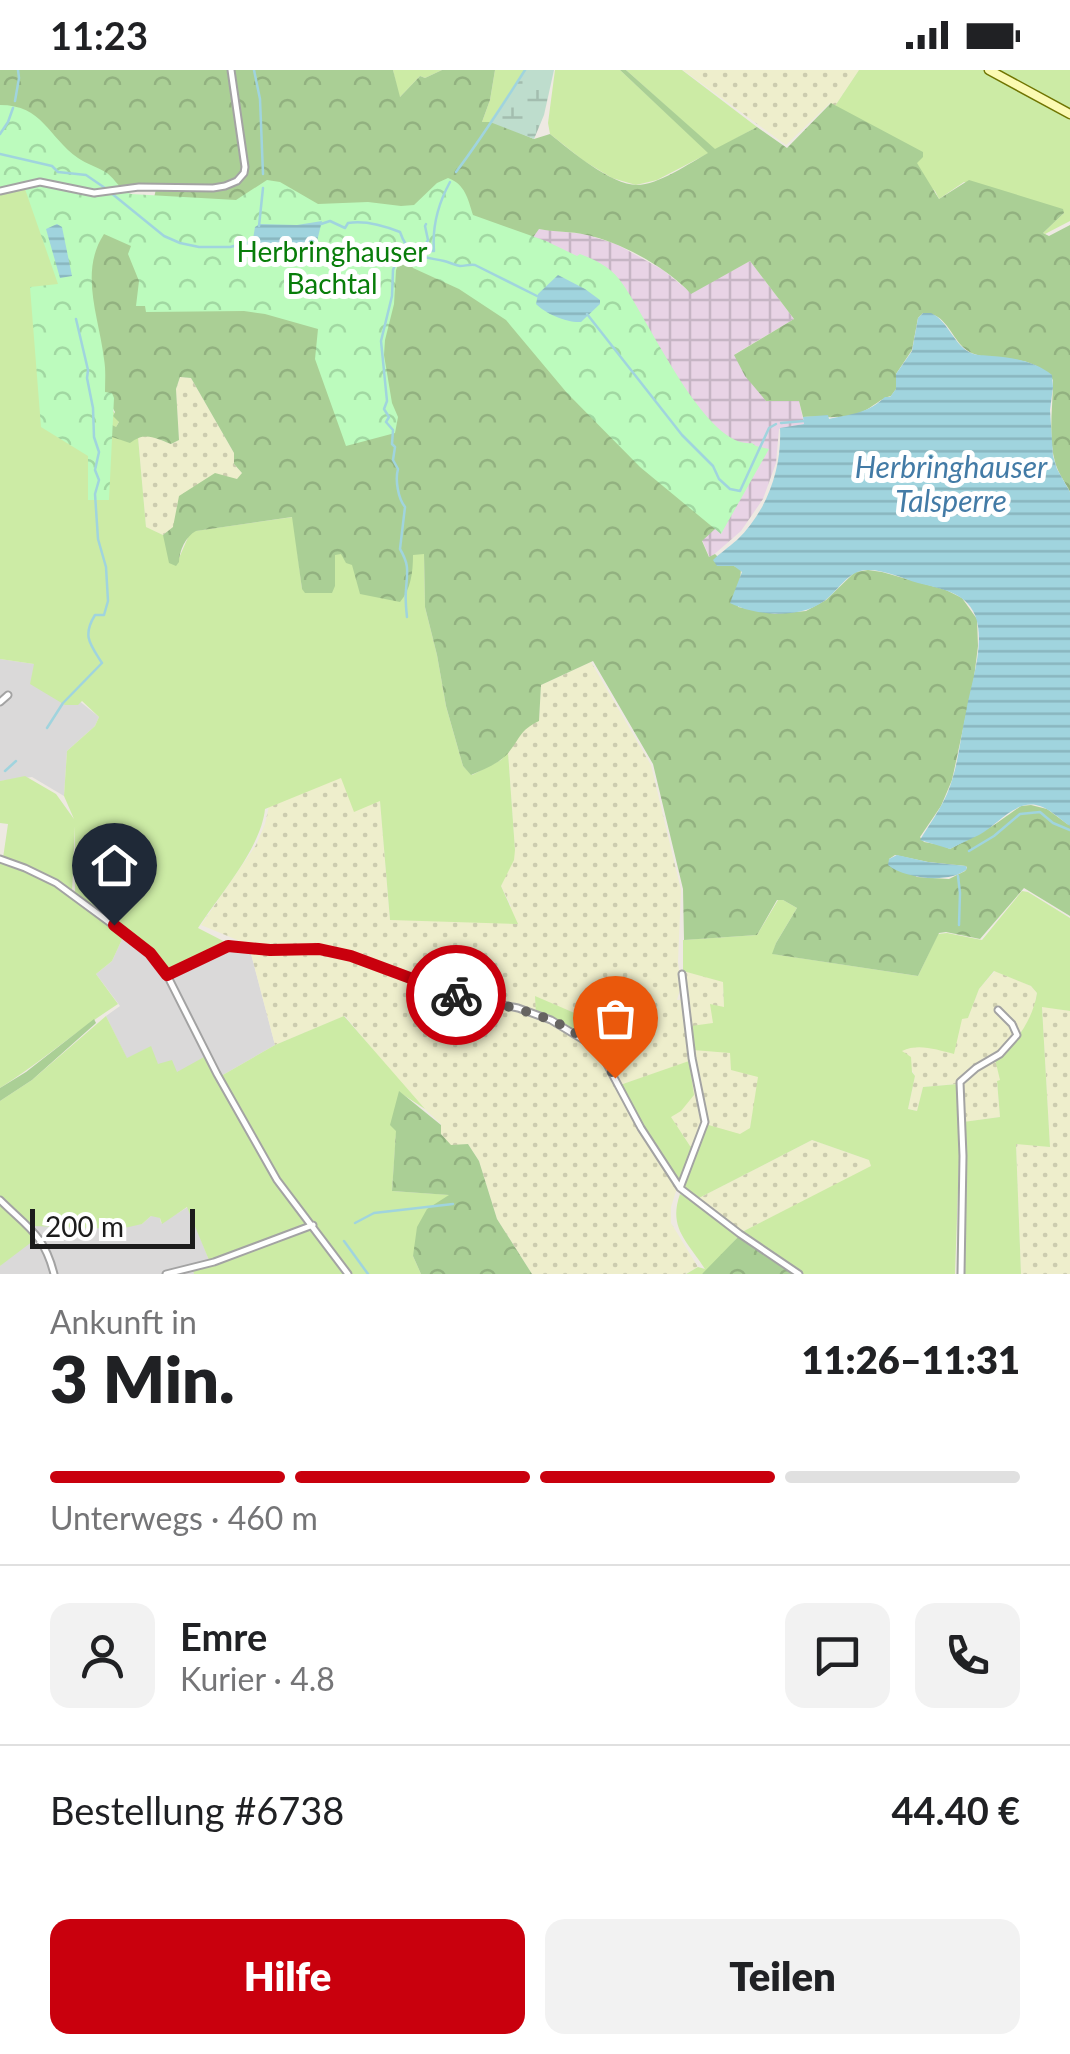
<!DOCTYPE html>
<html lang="de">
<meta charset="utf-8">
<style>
:root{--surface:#fff;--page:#f2f2f2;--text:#202124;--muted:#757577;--line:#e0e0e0;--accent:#c9000d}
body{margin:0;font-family:Lato,sans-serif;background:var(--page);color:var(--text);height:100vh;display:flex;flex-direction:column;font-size:38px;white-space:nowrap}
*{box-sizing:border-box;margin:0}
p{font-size:32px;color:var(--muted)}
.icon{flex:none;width:55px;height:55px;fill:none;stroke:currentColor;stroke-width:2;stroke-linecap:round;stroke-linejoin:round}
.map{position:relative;height:1204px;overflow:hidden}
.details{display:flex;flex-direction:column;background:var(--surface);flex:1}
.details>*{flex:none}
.scale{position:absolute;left:30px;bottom:25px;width:165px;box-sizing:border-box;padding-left:10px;border:5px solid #1c1c1c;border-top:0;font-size:28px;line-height:35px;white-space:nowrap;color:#1c1c1c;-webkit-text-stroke:8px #fff;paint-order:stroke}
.pin{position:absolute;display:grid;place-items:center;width:85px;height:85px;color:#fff;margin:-102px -42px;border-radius:50% 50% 50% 0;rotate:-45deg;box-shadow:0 0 10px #0007}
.pin .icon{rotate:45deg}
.courier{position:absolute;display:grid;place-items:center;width:100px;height:100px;margin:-50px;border:8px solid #c9000d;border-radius:50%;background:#fff;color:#222;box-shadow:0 2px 12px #0007}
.headline em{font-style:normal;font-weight:800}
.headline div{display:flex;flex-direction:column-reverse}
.headline{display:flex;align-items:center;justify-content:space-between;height:170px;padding:0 50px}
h1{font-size:65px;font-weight:800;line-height:75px}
.bar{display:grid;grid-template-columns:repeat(4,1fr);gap:15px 10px;align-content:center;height:120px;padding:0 50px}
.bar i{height:12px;border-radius:8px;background:var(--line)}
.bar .selected{background:var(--accent)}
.bar p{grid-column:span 4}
.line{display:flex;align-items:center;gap:25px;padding:0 50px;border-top:2px solid var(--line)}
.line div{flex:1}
.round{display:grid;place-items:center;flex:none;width:105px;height:105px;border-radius:20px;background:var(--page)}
.cta{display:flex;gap:20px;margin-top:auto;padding:20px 50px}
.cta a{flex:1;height:115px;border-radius:20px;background:var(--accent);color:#fff;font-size:40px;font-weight:800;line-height:115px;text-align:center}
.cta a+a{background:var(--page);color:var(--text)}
.status{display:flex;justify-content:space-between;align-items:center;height:70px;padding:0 50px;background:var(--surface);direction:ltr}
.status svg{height:28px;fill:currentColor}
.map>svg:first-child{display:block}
.residential{fill:#dad9d9}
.industrial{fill:url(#industrial-grid)}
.farmland{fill:url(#farmland-dots);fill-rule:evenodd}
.grass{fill:#cceba5;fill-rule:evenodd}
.forest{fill:url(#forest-crowns);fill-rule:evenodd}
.wetland{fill:url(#wetland-marsh)}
.park{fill:url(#park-crowns)}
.water{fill:url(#water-rules)}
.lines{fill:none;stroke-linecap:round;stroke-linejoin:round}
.stream{stroke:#a0d4de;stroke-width:2.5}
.minor-casing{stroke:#a3a3a3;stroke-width:9}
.secondary-casing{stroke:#707501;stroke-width:11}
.minor{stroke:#fff;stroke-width:5}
.secondary{stroke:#fbfab2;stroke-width:8}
.done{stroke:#666461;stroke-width:10;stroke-dasharray:0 18}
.route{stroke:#c9000d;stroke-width:12}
.labels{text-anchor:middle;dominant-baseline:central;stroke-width:10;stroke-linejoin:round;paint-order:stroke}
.park-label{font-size:28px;fill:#087d0a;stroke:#fff}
.water-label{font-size:30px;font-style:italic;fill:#437ba6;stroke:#fff}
</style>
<div class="status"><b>11:23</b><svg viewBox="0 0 49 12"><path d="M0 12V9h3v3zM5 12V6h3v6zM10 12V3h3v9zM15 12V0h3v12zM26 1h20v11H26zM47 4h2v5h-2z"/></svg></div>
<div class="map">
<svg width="1070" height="1204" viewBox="0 0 1070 1204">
<defs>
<pattern id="industrial-grid" width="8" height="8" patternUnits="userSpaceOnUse" patternTransform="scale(2.5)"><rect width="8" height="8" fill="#e8d3e5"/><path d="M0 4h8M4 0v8" fill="none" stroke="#c6b5c4"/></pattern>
<pattern id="farmland-dots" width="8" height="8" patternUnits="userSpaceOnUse" patternTransform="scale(2.5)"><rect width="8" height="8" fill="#eec"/><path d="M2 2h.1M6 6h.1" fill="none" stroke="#ccccaf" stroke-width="1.8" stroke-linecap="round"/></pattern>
<pattern id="forest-crowns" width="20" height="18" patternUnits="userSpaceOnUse" patternTransform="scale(2.5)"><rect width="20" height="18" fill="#aacf95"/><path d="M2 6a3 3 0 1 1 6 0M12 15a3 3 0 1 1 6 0" fill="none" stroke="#92b180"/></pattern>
<pattern id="wetland-marsh" width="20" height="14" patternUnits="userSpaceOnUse" patternTransform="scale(2.5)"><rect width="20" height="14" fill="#beddcd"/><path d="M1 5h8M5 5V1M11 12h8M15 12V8" fill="none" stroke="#a3bdaf"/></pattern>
<pattern id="park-crowns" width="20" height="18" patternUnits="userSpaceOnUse" patternTransform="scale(2.5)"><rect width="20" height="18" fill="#bcfbbd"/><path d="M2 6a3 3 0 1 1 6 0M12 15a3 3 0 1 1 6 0" fill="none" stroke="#a1d7a2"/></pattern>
<pattern id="water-rules" width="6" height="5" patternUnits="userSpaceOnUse" patternTransform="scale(2.5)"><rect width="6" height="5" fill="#a0d4de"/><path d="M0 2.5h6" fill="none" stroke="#89b5be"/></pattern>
</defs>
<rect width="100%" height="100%" fill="#eee9e2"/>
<path class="residential" d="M0,589L34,594L99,647L95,656L67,681L64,726L32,707L0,711Z
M124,865L143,881L164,905L231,875L250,880L275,975L221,1006L209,985L177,1003L158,994L127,989L106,946L120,936L96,904L112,891Z
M188,1137L211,1195L194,1200V1204H0V1196L33,1155L142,1154L151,1146H157L160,1148L161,1153Z"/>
<path class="industrial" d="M538,159L584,164L616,174L663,200L691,223L750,191L794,249L735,284L766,331H799L804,354L779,359L776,393L763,429L741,461L710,488L702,470L497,218Z"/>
<path class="farmland" d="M683,0H859L835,36L830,33L786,75Z
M180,307L191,308L234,383V394L242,403L238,410L163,465L146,457L138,367L146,364L171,374L179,370L176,319Z
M591,592L651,695L681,820L678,892L681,916L677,930L685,929L683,901L723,911L724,937L731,983L759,1007L750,1058L741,1064L696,1078L690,1076L670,1046L689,992L620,1015L602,982L627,967L536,927V945L560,957L596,980L604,992L631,1046L677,1118L671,1137V1153L698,1197L685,1204H532L497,1149L479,1091L468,1074L451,1076L441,1064V1054L415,1030L345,946L275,975L250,880L304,879L247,874L201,855L256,775L265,754L269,736L341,707L380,730L390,850L511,836L501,816L515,780L508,682L517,668L527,656L539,650L541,615ZM357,890L465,929L459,932L458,939H445L446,926L420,917H410L408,912L403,908Z
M995,901L1031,916L1037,923L1034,938L1025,957L1000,986V1011L997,1012L1000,1047L958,1053L957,1014L923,1017L917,1041L908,1039L915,1006L902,981L905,978L921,976L962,948H968L979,919Z
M1042,936L1070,941V1204H1021L1016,1073L1050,1077Z
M812,1070L869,1090L872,1097L742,1162L697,1129Z"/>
<path class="grass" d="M393,0H442L425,8L420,6L399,28Z
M495,0H525L490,52H482L490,30Z
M555,0H620L709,83L657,110L636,115L612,108L584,91L550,64L548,53Z
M626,0H682L757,57L715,80Z
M859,0H983L1070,47V151L1045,164L1043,163L1064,143L964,112L939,129L935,121L835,36Z
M989,0H1070V44Z
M40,113L89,296L119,352L116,357L138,367L146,457L163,465L179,488L189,465L195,461L293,447L302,519L335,516V484L424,483L425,537L437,585L446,636L463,696L472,705L501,690L508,682L515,780L514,790L501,816L518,854L390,850L380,731L354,742L341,708L265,739C261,778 220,824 198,858L231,875L170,904L146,878L75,825V756L72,823L3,788L8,754L0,753V711L25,706L56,724L74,749L64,726L67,681L95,656L99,647L82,631L78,635H65L30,614L34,594L0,589V123Z
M0,790C47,806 85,837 124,865L112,891L96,904L118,934C77,960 41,992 0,1018Z
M1022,821L1028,822L1070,848V941L1042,937L1050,1077L1016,1074L1021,1204H963L964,1091L959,1090L955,1204H797L738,1167L706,1202L702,1204H686L698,1197L705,1199C687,1171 668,1158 680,1124L696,1133L738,1166H745L742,1162L871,1096L869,1090L812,1070L697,1129L676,1110L620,1015L689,991L694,1025L681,1041L671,1047L690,1076L696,1077L705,1054L740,1064L750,1058L758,1007L731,1000L730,983L693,980L691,956L713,953L710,934L724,937L723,912L683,901V870L757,865L778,830H783L797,838L776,873L773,884L918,906L938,864L947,863L982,870ZM994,901L1031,916L1037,923C1033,949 1016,974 995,989L1000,1010L997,1011L1000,1047L963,1052V1073L959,1074L958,1014L923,1017L917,1041L908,1039L915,1006L912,1002L911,987L902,981C919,973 937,980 954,984L962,949L968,948L979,919Z
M535,926L628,966L602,982L536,944Z
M106,946L127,988L151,976L158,994L172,990L177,1002L204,987L215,1006H221L275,975L344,946L425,1039L399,1022L392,1121L451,1125L413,1186L421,1204H194L193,1200L211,1195L187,1137L162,1154L160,1148L151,1146L142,1154L120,1159L33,1156L37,1168L0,1196V1031L32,1010Z"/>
<path class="forest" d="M0,0H393L400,27L420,6L425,8L442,0H495L490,30L482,52H495L534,69L550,64C570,80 611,115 637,115C658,115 690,93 708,83L620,0H626L715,79L757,57L787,78L831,33L923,82V87L917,93L939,129L969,110L1063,139L1064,143L1043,163L1049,166L1070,155V422C1065,412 1058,403 1055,392C1048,366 1053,337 1053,310C1028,277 985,297 964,278C950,265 945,242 923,243L918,248L912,280L896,304V319L891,326C881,328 873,337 862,342C841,350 825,346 803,347L799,331H766L745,306L734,285L794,249L750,191L691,224C668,198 620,172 587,165C571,161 554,162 539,159L497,218L727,448L702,471L709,487L715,484L717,486V496H734L741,499L738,537L775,544L806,541L826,530L855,502L868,500L882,502L946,520L962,528L977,549L978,576L974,608L952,710L941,736L920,767L924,772L941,775L950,779L994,755L1021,736L1031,735L1047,739L1070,756V846L1024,818L980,869L946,862L939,863L918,906L772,884L776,873L797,838L783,830H777L757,865L684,870L683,819L653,694L593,591L541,615L539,651C519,661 521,667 509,682C500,693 485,699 471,705L463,696L446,636L437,585L425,537L424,484L413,485C413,502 411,519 400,532L360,524L352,495L346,493L341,484L335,485V516L332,523H305L302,519L292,447L196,461C186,466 179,481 179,492L176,496L169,493L163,465L173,457L179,426L215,403L237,409L242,403L234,394V383L191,308L180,307L176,319L179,370L171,374C155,368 145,361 130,373L106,365L110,354L116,357L119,352L113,346L115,342L89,296L40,113L0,123ZM243,85L247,91C247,95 247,103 244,107C232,126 177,119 156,119L154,128L122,127L117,121L228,114C242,107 243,99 243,85ZM895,785L928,792L966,796L967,798L965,801L949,809L917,807L889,789Z
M94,949L96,953L32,1010L0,1031V1018L26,1002Z
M399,1021L441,1055V1064L451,1075L468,1074L479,1091L497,1149L532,1204H421L413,1186L417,1157L427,1139L449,1125L392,1121L396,1061L390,1055Z
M738,1167L797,1204H702Z"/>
<path class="wetland" d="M525,0H554L544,45L534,69L490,52Z"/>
<path class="park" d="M0,35C43,35 48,67 78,88C86,94 98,97 107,103C116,110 119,119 131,124L236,130L267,110L280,112L318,134L368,132L401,136L414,135L437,113L448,108C465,114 468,129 473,145L546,171L577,186L580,184C595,190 609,196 619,209C646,243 704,379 752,373L756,376L769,379L721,464L640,397L567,323L506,250L459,219L413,198L407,186L402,185L396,200L394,234L385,270L384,285L392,333L398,347L395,363L346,376L315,289L318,259L265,244L244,241L146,242L145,236H136L139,211L128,184L131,176L104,164C79,202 99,247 104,289C106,300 105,311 105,322L112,323L114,328L109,430H88V386L41,357L30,217L58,214L25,119L0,122Z"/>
<path class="water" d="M322,151L314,183L264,182L258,181L252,175L255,157L260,154L297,155Z
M57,154L62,157L72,206L60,208L46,159Z
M558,205L585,219L600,230V234L581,252C567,253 546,244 536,234L538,224Z
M931,243C948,251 953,273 969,282C976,286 984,285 992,286C1012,287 1036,292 1052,305L1053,317L1050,340L1053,386L1057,399L1070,422V756C1059,749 1049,737 1036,735C1014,731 996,756 979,765C969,770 959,774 950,779L920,770C929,755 940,740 947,724C958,698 960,670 966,642C971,613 986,573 975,545C965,521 940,519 918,513C902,508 883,499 866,500C850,501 842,515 830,526C806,550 758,547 730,533L742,502L734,496H717L713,490C719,484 729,477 737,470C767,441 782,399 780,358L804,354L803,347L828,345L829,349C851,344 869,343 885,327H890L896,319V304L912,281L918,248L923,243Z
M897,785L928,792L966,796L967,799C950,814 905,809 888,795L889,789Z"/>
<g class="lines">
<path class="stream" d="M254,0L260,29L263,104
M15,31L19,8L18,0
M0,64L8,52L13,38
M0,84L52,96L58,102L86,105L105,118L164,166L180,173L199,177H230L255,171
M456,102C481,69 504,33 525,0
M321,154L330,151L345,158L348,153C365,150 385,156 400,162C409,188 421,186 444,191C449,192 454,195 460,196C465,196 470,194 475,195L537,226
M259,156L263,118
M406,179L396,192L393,200L392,226L381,271L387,331L384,339L389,347L386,352L393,360L392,374L395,377L393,390L398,399C395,410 398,428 405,437L400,479C410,496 407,502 406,520C405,529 406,538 407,547
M423,179L428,170L425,156L426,154
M416,184L421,181H434C432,157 438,134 450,112
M587,244L682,365L713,396L719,409L730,419L740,421L769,358L776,354
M781,353L804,351
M47,658L63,633L102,593C90,574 82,566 95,545H104L108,531L106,497L98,469L95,424L99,410L95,400L99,382L94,367L93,338L87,308L88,300L76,249
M5,701L16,691
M969,781L994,766L1020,744L1040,742L1053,753L1070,760
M958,806L960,823L959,855
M355,1153L374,1143L453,1134
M344,1171L368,1204"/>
<defs>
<path id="minor" d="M0,121L40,112L94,123L139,117L213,118L225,116L237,111L244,103L245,97L231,0
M0,632L8,625
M0,789L25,798L56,813L136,872L154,888L167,905L217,1004L277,1110L348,1204
M167,905L228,877L270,880H324L357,888L453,925L518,938L551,950L587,972L602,985L641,1058L680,1118L740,1164L799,1204
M680,1118L705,1052L692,988L682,904
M0,1130C27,1157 44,1164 54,1204
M166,1204L214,1192L313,1155
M961,1204L963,1086L960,1012L976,998L1000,984L1017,965L1012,954L998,940"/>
<path id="secondary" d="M989,0L1070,44"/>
</defs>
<use href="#minor" class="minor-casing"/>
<use href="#secondary" class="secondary-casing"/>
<use href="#minor" class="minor"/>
<use href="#secondary" class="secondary"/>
</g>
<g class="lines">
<path class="done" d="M456,925C516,939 585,946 615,1008"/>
<path class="route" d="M114,855L150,883L167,905L228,876L270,880L319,879L351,886L456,925"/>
</g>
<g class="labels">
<g class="park-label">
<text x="332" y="181">Herbringhauser<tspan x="332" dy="32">Bachtal</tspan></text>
</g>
<g class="water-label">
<text x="951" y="396">Herbringhauser<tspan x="951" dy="34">Talsperre</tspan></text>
</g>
</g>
</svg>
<div class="scale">200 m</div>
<div class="pin" style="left:615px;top:1008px;background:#ea580c"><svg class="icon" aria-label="bag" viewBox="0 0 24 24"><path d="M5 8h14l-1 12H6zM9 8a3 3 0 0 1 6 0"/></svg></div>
<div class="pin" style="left:114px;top:855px;background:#1f2937"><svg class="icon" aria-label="home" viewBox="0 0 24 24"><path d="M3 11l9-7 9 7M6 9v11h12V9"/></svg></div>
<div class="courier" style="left:456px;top:925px"><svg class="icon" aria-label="bike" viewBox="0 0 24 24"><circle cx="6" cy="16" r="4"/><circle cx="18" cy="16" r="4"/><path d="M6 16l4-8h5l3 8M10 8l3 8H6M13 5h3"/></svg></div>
</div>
<section class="details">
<div class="headline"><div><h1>3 Min.</h1><p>Ankunft in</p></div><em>11:26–11:31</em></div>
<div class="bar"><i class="selected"></i><i class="selected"></i><i class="selected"></i><i></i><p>Unterwegs · 460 m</p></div>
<div class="line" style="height:180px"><a class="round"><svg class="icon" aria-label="person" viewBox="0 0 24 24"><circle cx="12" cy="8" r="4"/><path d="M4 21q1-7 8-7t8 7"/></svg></a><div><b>Emre</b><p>Kurier · 4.8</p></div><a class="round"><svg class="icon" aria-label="chat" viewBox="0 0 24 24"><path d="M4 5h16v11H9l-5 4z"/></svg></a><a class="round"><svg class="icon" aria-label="phone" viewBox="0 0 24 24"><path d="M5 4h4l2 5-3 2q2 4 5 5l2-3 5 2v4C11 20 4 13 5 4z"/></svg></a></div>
<div class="line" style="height:130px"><div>Bestellung #6738</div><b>44.40 €</b></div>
<div class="cta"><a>Hilfe</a><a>Teilen</a></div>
</section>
